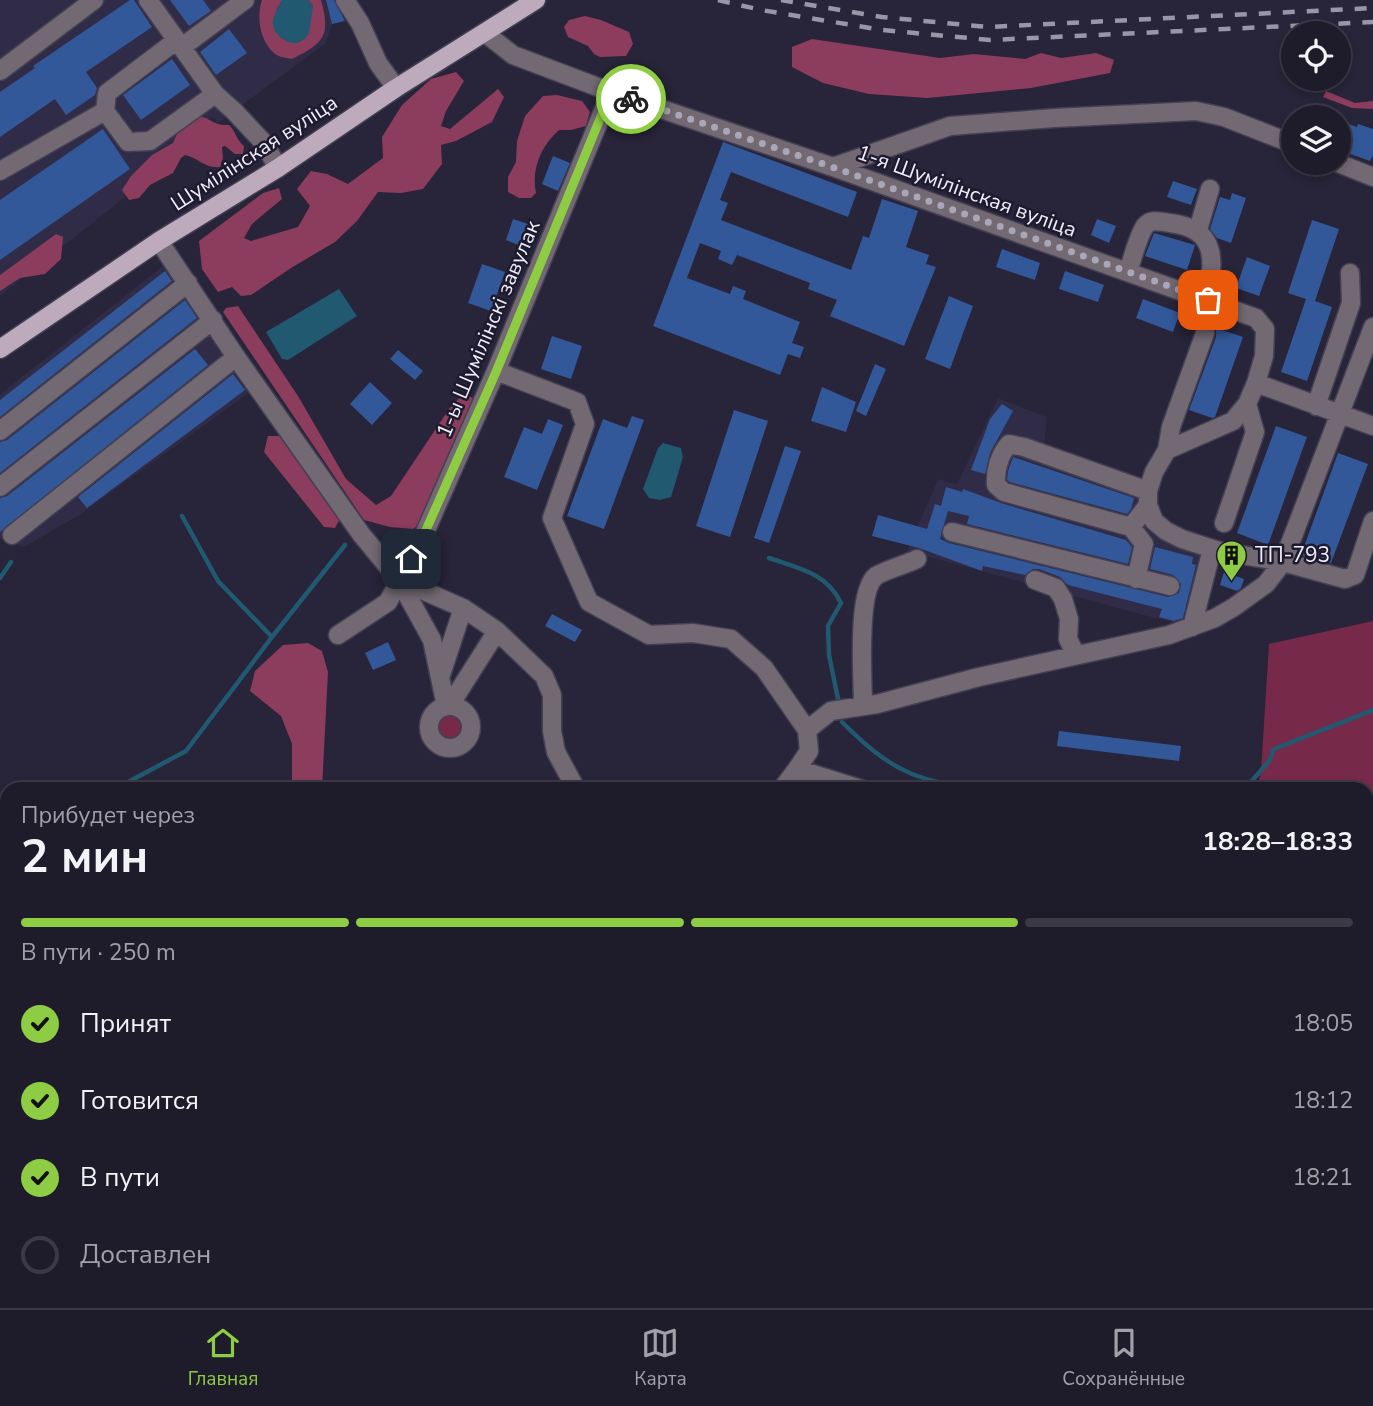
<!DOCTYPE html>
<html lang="ru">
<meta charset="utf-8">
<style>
:root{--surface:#1e1b2b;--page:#262433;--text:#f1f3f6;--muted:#a1a1a9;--line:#3c3947;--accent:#8ecd43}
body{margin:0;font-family:"Nunito Sans",sans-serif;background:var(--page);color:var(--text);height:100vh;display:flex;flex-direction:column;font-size:26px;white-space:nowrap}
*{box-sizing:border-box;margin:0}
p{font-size:23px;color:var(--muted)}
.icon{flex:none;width:38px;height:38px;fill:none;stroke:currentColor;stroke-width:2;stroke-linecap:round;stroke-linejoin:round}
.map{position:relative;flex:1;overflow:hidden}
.details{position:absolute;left:0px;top:782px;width:1374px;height:527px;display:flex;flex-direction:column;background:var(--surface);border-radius:21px 21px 0 0;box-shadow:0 4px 10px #0003,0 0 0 2px var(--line)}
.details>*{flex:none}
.buttons{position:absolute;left:1281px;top:21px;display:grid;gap:14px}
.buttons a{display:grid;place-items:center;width:70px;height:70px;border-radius:50%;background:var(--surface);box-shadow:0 4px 10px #0003,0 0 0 2px var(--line);font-size:35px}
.pin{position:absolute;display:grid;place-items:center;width:60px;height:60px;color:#fff;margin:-30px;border-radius:14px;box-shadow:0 4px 10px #0006}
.courier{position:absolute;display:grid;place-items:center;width:70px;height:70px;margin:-35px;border:5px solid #8ecd43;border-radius:50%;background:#fff;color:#222;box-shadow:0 2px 9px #0007}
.overview em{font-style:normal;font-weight:700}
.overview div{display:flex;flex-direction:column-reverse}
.overview{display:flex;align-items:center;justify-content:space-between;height:119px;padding:0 21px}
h1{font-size:46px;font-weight:700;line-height:52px}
.bar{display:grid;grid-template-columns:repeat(4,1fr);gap:10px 7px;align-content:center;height:84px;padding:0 21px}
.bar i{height:9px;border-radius:5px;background:var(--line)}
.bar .on{background:var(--accent)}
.bar p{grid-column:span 4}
ol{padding:0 21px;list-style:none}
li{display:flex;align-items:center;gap:21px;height:77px}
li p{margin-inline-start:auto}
li .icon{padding:7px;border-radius:50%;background:var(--accent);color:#111;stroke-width:4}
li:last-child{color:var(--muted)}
li i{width:38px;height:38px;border:4px solid var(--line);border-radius:50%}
.dock{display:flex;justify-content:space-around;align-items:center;height:98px;border-top:2px solid var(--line);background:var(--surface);font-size:19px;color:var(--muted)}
.dock a{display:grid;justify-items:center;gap:4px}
.dock .on{color:var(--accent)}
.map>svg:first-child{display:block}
.built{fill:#302b46}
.green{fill:#762949}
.forest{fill:#8c3c5c}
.water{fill:#205970}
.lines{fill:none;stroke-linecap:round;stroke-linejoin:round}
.stream{stroke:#205970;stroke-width:4.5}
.building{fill:#32589a}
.minor-casing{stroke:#444054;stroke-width:21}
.major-casing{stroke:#444054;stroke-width:21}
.minor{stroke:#726972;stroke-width:18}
.major{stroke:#bdabbd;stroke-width:18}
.rail{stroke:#9996a7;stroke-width:4.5;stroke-dasharray:12 12;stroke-linecap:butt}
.done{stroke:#a9a7b7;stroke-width:7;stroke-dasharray:0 12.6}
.route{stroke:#8ecd43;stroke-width:9}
.labels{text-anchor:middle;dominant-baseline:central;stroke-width:5;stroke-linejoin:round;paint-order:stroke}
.street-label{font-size:21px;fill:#efedfb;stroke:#1f1b2f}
.poi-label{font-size:21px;fill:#efedfb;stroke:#1f1b2f;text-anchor:start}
</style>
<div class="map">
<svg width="1373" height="1308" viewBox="0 0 1373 1308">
<rect width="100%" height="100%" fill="#282439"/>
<path class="built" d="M0,0H326L332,24L326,43L218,123L212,117L123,199L0,296Z
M167,263L256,388L78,516L24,547L0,539V394Z
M998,398L1047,417L1044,445L1136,477L1151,531L1208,554L1188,627L907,551L938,479L957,484Z"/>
<path class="green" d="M1373,621V1308H1298L1285,1302H1367V789H1257L1261,771L1269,644Z
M435 727a15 15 0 1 1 30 0a15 15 0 1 1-30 0Z"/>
<path class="forest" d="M262,0H282L277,9L313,6L308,0H321C331,36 324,43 292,59C287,58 279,57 275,54C260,41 256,18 262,0Z
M585,16L601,20L629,32L633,44L626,56L600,57L594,54L588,46L568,37L564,27L569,20Z
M812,39L940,58L974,54L1025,59L1041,53L1061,58L1096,53L1114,60L1110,73L1031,88L927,98L869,94L823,83L792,67V47Z
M456,72L464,81L446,111L441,126L450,129L498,89L504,97L492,122L456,141L441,145L442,164L423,189L401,193L378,192L357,221L335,242L291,268L251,295L241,296L232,287L218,292L202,269L199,241L263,193L279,188L282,199L252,224L244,238L251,241L298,227L310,206L297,189L311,171L327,174L348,184L383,158L382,137L402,105L431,79Z
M1326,91L1355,103L1373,101V109L1352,108L1323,97Z
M557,95L582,101L590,112L586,126L571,130H559C541,146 531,169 536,193L531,198H519L508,192V177L516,162L517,141L525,116L543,96Z
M195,116C210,116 212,126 229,125C237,133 235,138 244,146L243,154H235L225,146L222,147L223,158L220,167C206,169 198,158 185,155L181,158L173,173L150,185L139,198L129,200L122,190L131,176L152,155L173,143L180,127Z
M56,234L63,237L61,259L45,274L20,278L0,291V275Z
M238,306L298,396L346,479L376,505L391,496L449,409L463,394L478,400L428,518L413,529L390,527L364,520L223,312L226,308Z
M268,436H285L341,517L335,528L324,527L264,452Z
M308,643L322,651L328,672L322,789H292V744L281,716L250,691L255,671L283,645Z"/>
<path class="water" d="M282,0H308L313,6L309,34C306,37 304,40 300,42C288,47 271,33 273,21C274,14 279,6 282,0Z
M339,289L357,316L288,360L282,359L266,332Z
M663,443L681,448L683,457L671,497L660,500L649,498L643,489L658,448Z"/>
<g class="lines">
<path class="stream" d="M182,516L218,581L272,637
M769,558C798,568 827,573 841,603L828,626L829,655L838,699
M0,578L11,562
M842,722C863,743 885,763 912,774C929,781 948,784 965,789
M115,789L186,751L272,637L345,545
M1151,789L1164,785L1190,789
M1245,789L1269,761L1274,749L1373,710
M0,850L7,846"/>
</g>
<path class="building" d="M130,0H134L152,27L86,72L97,88L95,95L66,115L55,99L0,137V92L35,68L33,66Z
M170,0H203L211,11L189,26Z
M326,0H334L345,21L332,24Z
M229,29L247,53L216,75L200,52Z
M172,59L190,85L141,120L123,95Z
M1349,124L1357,127L1358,124L1373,129V155L1370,161L1339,150Z
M103,129L130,169L0,260V200Z
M723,142L857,192L848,217L731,172L720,200L728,203L721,220L851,270L863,236L869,238L882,199L918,211L906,247L929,255L926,264L936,267L904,346L830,316L837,300L808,289L810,283L737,255L732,265L718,259L721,251L700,243L687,278L730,294L733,286L746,291L743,299L800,322L792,343L804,347L800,358L788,354L780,375L653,326Z
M553,156L570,163L558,191L542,184Z
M1173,181L1197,189L1191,205L1167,197Z
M1232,193L1246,198L1231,243L1217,238L1210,229L1220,197L1230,200Z
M513,219L531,225L523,247L506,240Z
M1097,219L1116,226L1109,243L1091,235Z
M1312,220L1339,229L1315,301L1332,307L1307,381L1281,372L1306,299L1288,293Z
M1154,233L1195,245L1187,270L1145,256Z
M1002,249L1040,263L1035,280L996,267Z
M1247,257L1270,266L1259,296L1236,288Z
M482,264L505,272L491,311L468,303Z
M165,271L172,281L0,417V400Z
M1065,271L1104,285L1098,302L1059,289Z
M949,296L973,306L950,369L925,359Z
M1143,299L1180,313L1173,332L1136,318Z
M185,300L197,318L0,473V442L7,440Z
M1216,328L1243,337L1215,417L1212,418L1189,410L1216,337Z
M552,336L582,346L571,379L541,369Z
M195,349L208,365L0,532V498L7,496Z
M398,350L423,371L415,380L390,359Z
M875,364L886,369L866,416L856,411Z
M233,374L245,390L87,508L78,497Z
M370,382L392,403L372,425L350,404Z
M822,387L856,402L846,432L811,421Z
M1002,404L1013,411L990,453L985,474L971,470L990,419Z
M734,410L768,421L730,537L696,526Z
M632,416L644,420L604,529L567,516L603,419L627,428Z
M548,419L563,425L537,490L504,477L524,427L542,434Z
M1276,426L1307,437L1268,545L1237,533Z
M785,446L801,451L769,543L754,538Z
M1338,453L1368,464L1331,563L1301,555Z
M1013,457L1134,498L1131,509L1127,514L1010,482L1007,480L1008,471Z
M946,487L962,492L963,489L1001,503L1126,540L1132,547L1128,564L967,524L969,516L948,511L940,539L949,543L1168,597L1179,593L1181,584L1173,575L1150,569L1155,547L1193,557L1192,564L1196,565L1183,618L1174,621L1159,617L1162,609L1068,585L1060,577L1039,569H1033L1025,575L983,566L982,571L919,548L872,536L878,515L927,529L935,504L941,506Z
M1224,572L1244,579L1241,588L1237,591L1220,585Z
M552,614L582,630L575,642L545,626Z
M388,642L396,660L373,670L365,653Z
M1059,731L1181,746L1179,761L1057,746Z"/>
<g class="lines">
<defs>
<path id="minor" d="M148,0L215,94L234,111L264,143L278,168
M345,0L360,23L378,63L396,88
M485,33L513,55L611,92L833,167L1256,318L1265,329L1264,356L1256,383L1373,426
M177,40L107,93L105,111L128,142L150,141L215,94
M182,47L245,0
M0,71L94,0
M1338,163L1373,177
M833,167L950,126L1054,118L1196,111L1224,117L1293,144
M0,171L105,111
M1198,230L1210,189
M159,241L236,357L361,534L399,580L432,640L446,706
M1128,272C1132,260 1138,236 1145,226C1151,218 1161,222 1170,223C1219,229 1214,261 1207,300
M496,371L577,402L585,424L552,518L589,602L649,635L693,633L731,639L764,668L807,730L809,751L797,769L861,789
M1256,383L1247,404L1233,421L1167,450L1154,472L1148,491V505L1154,521L1166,531L1182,539L1219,551L1283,562L1345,579L1355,575L1373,521
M1316,406L1351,303L1350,273
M0,431L188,283
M1167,450L1171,427L1205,333
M0,487L213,320
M1148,491L1024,447L1009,444C999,455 995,471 996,485L1004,492L1131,527L1148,505
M1224,523L1255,432L1247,404
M1131,527L1144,544L1136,579
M952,532L1170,586
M12,535L236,357
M399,580L463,608L497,631L544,676L552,695V731L556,752L576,789
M1035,580L1056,588L1063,599L1069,619L1068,639L1076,655
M1192,627L1212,549
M338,635L388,602L422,539L496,371L611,92
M440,678L463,608
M450,705L497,631
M429 727a21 21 0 1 1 42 0a21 21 0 1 1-42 0Z
M863,706C863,680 856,591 876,576C881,572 907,564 917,559
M807,730L831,711L877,704L979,677L1169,635L1215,618L1234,607L1266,584L1283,562L1373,327
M782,789L797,769
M1367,957L1373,959
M12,1308L21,1302
M503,1308L508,1302"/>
<path id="major" d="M0,349L159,241L278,168L396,88L536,0"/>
</defs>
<use href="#minor" class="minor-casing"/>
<use href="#major" class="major-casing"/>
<use href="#minor" class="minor"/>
<use href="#major" class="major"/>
<path class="rail" d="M718,0L761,10L882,30L990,40L1373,22
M781,0L882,17L988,27L1373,8"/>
</g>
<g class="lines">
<path class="done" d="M631,99L832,167L1208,300"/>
<path class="route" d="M411,559L422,539L496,372L611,92L631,99"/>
</g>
<defs>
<symbol id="building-pin" viewBox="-11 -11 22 30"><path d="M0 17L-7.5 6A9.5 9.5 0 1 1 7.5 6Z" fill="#8ecd43" stroke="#1f1b2f"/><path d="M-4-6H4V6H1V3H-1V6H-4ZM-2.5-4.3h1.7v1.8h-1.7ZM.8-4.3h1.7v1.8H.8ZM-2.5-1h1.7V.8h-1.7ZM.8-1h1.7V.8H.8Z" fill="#111"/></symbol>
</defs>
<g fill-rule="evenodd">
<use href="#building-pin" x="1214" y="538" width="35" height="47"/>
</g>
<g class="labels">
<g class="street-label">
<text transform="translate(254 153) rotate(-33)">Шумілінская вуліца</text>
<text transform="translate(967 191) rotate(20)">1-я Шумілінская вуліца</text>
<text transform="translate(488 329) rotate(-67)">1-ы Шумілінскі завулак</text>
</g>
<g class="poi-label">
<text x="1255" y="555">ТП-793</text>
</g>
</g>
</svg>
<div class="buttons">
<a><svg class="icon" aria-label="locate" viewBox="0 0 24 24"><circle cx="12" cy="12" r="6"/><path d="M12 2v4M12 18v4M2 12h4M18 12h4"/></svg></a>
<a><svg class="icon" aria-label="layers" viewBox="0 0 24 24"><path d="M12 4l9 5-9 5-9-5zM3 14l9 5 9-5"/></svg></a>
</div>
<div class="pin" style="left:1208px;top:300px;background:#ea580c"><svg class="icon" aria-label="bag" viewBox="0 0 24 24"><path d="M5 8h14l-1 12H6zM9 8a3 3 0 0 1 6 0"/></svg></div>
<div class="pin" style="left:411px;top:559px;background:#1f2937"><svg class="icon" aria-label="home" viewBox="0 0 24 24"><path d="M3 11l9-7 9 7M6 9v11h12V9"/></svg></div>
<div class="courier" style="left:631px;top:99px"><svg class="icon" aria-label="bike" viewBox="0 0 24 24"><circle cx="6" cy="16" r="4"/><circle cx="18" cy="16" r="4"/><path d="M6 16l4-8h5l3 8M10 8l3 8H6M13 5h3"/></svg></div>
<section class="details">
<div class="overview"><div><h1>2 мин</h1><p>Прибудет через</p></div><em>18:28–18:33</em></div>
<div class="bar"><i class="on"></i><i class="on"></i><i class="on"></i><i></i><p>В пути · 250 m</p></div>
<ol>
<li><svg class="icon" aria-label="check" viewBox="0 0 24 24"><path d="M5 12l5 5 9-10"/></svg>Принят<p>18:05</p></li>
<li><svg class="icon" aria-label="check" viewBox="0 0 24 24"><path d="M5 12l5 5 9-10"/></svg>Готовится<p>18:12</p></li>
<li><svg class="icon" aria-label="check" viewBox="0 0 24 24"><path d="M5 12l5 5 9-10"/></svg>В пути<p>18:21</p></li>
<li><i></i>Доставлен</li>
</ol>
</section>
</div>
<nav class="dock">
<a class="on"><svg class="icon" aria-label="home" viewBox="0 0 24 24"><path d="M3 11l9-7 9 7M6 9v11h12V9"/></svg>Главная</a>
<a><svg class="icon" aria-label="map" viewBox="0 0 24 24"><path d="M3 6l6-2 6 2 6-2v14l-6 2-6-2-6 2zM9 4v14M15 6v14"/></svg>Карта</a>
<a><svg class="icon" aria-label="saved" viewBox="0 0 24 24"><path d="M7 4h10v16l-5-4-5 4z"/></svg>Сохранённые</a>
</nav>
